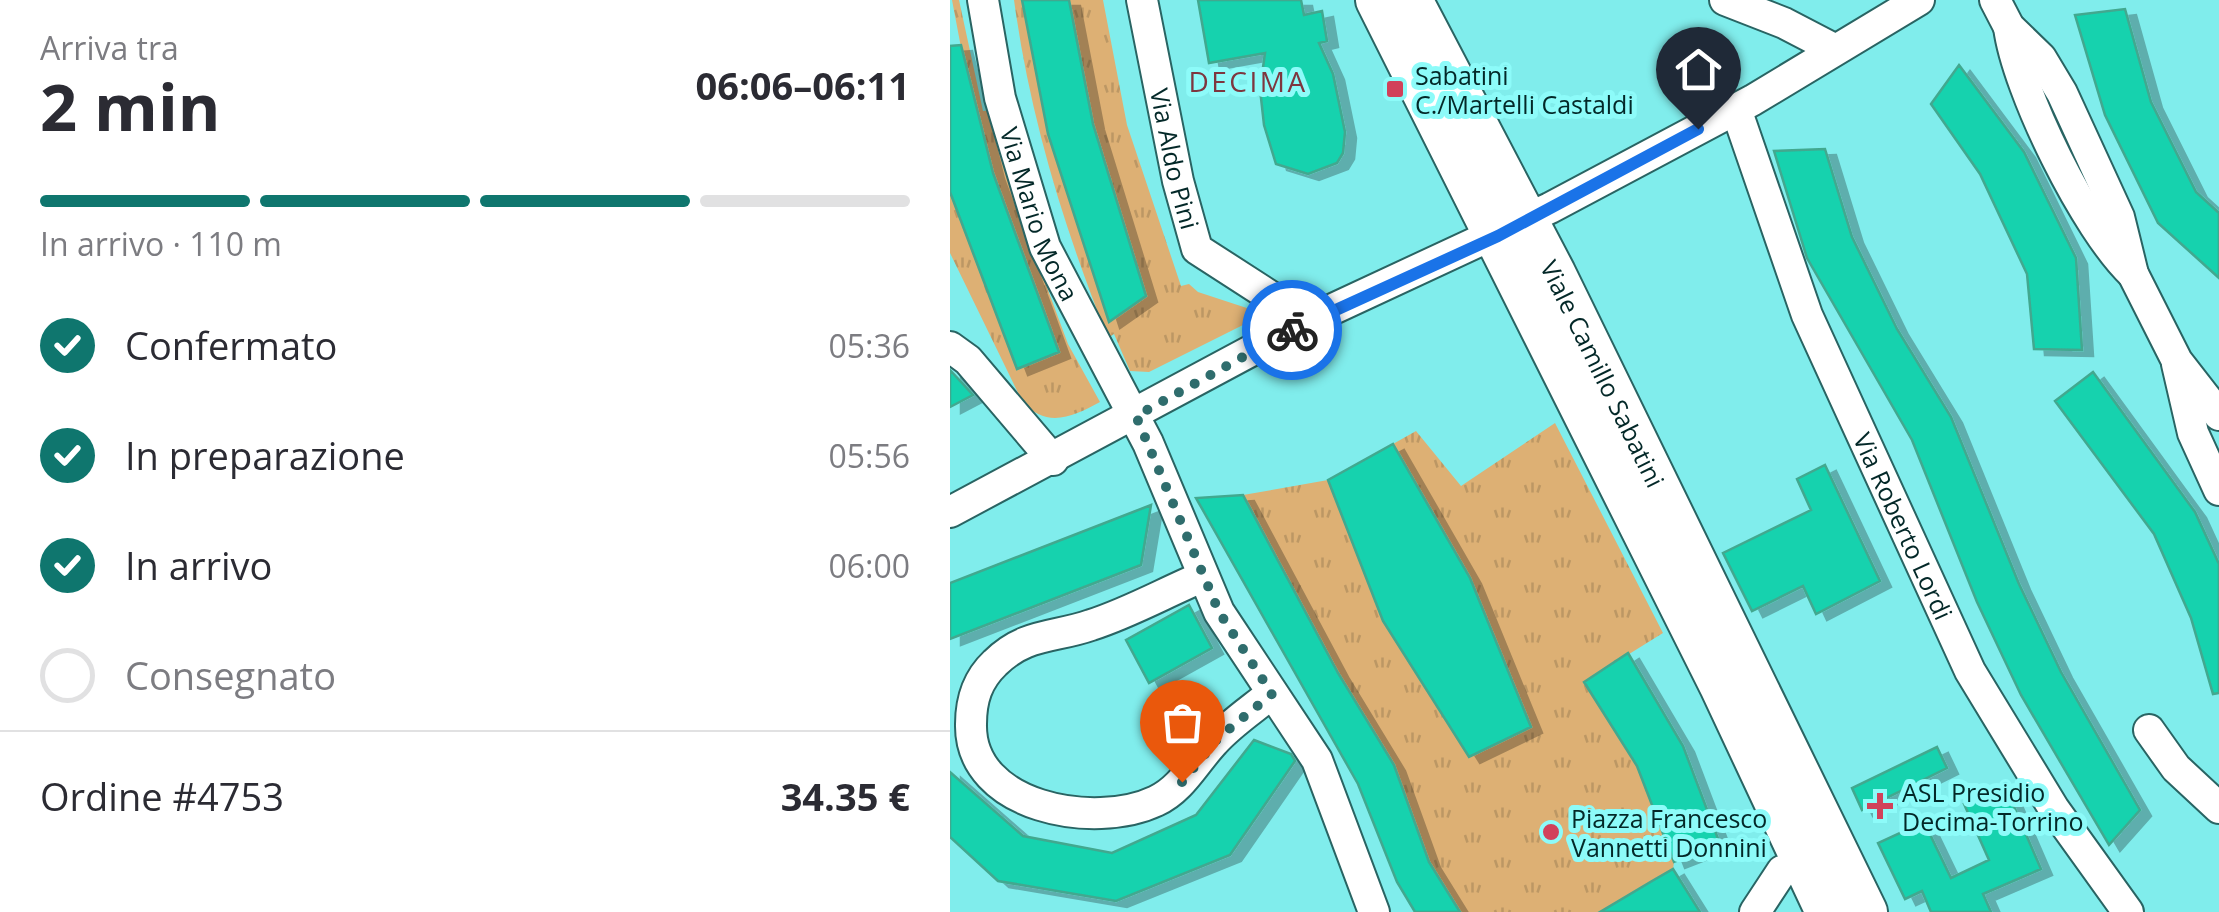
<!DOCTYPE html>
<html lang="it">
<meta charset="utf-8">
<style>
:root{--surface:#fff;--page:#f7f7f7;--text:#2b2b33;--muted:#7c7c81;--line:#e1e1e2;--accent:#0f766e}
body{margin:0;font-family:"Open Sans",sans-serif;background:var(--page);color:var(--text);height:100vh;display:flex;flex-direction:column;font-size:38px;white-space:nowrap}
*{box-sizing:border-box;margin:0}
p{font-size:32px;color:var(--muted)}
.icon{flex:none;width:55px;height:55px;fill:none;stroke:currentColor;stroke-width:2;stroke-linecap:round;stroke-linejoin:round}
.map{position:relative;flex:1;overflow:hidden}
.panel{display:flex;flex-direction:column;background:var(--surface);width:950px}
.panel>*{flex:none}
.pin{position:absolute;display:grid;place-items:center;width:85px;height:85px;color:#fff;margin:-102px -42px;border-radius:50% 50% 50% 0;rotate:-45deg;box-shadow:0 0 10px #0007}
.pin .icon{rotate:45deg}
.courier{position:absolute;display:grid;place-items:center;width:100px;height:100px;margin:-50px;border:8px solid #1a73e8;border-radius:50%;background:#fff;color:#222;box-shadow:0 2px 12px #0007}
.head em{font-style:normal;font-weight:700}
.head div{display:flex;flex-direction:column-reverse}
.head{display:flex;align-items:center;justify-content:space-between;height:170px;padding:0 40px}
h1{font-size:65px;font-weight:700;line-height:75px}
.bar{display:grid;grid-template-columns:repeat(4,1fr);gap:15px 10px;align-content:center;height:120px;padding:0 40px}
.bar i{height:12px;border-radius:8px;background:var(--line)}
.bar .current{background:var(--accent)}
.bar p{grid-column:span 4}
.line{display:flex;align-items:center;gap:25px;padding:0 40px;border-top:2px solid var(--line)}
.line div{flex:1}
ol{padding:0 40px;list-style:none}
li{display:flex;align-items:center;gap:30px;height:110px}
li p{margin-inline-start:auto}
li .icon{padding:10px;border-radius:50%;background:var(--accent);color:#fff;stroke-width:4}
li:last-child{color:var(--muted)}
li i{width:55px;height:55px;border:5px solid var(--line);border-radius:50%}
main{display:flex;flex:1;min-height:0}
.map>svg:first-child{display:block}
.grass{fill:url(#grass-tufts)}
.building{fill:#14d2ae;stroke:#42a88f;stroke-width:2.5;filter:url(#shadow)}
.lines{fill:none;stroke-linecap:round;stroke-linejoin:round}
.street-casing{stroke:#296463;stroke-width:34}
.secondary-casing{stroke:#296463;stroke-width:46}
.street{stroke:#fff;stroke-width:30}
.secondary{stroke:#fff;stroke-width:42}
.done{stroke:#2f6d6d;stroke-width:10;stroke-dasharray:0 18}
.route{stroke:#1a73e8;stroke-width:12}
.poi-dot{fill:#d1415a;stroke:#8dfbf9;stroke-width:4}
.labels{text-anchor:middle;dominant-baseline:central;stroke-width:10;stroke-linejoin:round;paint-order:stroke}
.poi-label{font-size:25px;fill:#032828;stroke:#8dfbf9;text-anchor:start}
.street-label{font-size:25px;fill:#032828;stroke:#8dfbf9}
.neighbourhood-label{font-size:28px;letter-spacing:2.5px;fill:#7e363f;stroke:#8dfbf9}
</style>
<main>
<section class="panel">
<div class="head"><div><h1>2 min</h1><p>Arriva tra</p></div><em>06:06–06:11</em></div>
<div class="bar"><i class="current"></i><i class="current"></i><i class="current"></i><i></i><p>In arrivo · 110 m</p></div>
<ol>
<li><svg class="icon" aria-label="check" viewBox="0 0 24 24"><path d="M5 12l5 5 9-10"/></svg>Confermato<p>05:36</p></li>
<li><svg class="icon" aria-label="check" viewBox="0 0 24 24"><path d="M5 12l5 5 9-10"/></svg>In preparazione<p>05:56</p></li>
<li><svg class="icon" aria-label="check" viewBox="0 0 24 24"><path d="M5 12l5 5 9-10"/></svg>In arrivo<p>06:00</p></li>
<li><i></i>Consegnato</li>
</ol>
<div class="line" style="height:130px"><div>Ordine #4753</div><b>34.35 €</b></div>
</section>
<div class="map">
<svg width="1269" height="912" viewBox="0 0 1269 912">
<defs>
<pattern id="grass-tufts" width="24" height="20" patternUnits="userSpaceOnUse" patternTransform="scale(2.5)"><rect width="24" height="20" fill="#ddb074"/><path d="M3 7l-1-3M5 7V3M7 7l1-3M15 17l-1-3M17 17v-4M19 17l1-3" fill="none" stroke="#bc9764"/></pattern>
<filter id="shadow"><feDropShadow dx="11" dy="6" stdDeviation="0" flood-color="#0004"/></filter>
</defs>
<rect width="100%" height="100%" fill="#80edec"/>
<path class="grass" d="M2,0H9L33,111L42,110L79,239L118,344L150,402C123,417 96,429 72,401L0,253V192L67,368L108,353L43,173L20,95Z
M64,0H72L98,134L159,321L196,295L143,124L119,0H153L177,125L231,286L239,284L248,292L315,314L199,372L180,371L164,334L158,338C114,228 80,118 64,0Z
M605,423L713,633L634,682L687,766L724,862L723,869L650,912H510L479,862L444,765L388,673L293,495L378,480L433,621L520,757L543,744L520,578L443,444L466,431L511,486Z"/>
<path class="building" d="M72,0H119L143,124L196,296L159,322L98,134Z
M248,0H351L354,15L372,11L377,41L369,43L383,74L395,132L393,153L387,163L358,174L326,164L314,125L310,89L315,53L259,63Z
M1175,9L1201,102L1246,192L1269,213V278L1208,223L1155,115L1125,15Z
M11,45L43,173L109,352L67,369L0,192V46Z
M1009,65L1074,152L1126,258L1132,350L1084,349L1077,274L1030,174L981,104Z
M875,149L902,237L947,329L1001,417L1069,584L1111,672L1190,810L1159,845L1071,695L1027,602L962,440L857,258L824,151Z
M0,370L23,395L0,407Z
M1143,372L1245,512L1269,564V693L1263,694L1241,618L1204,534L1105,401Z
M443,444L520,578L581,727L519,757L433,621L378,480Z
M875,465L930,581L866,614L853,586L802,611L773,553L861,510L847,479Z
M293,495L388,673L444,765L479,862L510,912H465L447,882L408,784L246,498Z
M201,505L191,565L0,639V583Z
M239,605L262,648L199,683L176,640Z
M678,653L733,746L770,844L724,862L687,766L634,682Z
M304,740L341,754L345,761L280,855L166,901L48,881L0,837V772L73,836L162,853L246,815Z
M987,747L997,768L912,810L902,788Z
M1055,786L1091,869L1033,894L1041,912H981L972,891L955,899L928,843L974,822L1001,878L1039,860L1014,804Z
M723,869L750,912H650L702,881Z"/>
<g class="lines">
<defs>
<g id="street">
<path id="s1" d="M33,0L50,98L95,247L198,443L269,612L367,760L424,912"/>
<path id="s2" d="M192,0L228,181L247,249L326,300L353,323"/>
<path d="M775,0L834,23L884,49"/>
<path d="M1045,0L1059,27L1091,58L1112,93L1169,217L1183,274L1227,361L1269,415"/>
<path d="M1059,27C1067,90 1136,230 1183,274"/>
<path id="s3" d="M786,109L857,315L1020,671L1104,809L1178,912"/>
<path d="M0,347L18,360L103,460"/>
<path d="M1227,364L1243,433L1269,490"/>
<path d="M0,512L353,323L600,208L803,100L969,0"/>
<path d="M252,577C216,592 179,613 141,625C104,638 75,633 45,663C27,680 21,700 21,724C19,808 145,830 206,801C232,789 245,762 264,742C281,723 303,709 322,693"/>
<path d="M1199,730L1226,768L1269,808"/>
<path d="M805,912L832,871"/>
</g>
<g id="secondary">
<path d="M427,0L771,686L877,912"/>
<path id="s4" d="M461,0L604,273L916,912"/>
</g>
</defs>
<use href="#street" class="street-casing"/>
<use href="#secondary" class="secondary-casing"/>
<use href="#street" class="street"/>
<use href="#secondary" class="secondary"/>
</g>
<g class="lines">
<path class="done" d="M232,782L268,738L322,694L269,612L186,416L342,330"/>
<path class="route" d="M342,330L548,236L748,129"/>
</g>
<g class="poi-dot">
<rect x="435" y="79" width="20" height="20" rx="5"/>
<path d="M925 791h10v10h10v10h-10v10h-10v-10h-10v-10h10z"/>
<circle cx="601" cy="832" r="10"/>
</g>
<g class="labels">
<g class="poi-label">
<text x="465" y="75">Sabatini<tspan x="465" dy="29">C./Martelli Castaldi</tspan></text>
<text x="952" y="792">ASL Presidio<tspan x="952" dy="29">Decima-Torrino</tspan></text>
<text x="621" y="818">Piazza Francesco<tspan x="621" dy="29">Vannetti Donnini</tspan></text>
</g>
<g class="street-label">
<text stroke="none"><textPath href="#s2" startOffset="162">Via Aldo Pini</textPath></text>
<text stroke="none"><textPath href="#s1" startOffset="222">Via Mario Mona</textPath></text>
<text stroke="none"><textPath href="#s4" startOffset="420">Viale Camillo Sabatini</textPath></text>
<text stroke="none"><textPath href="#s3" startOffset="450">Via Roberto Lordi</textPath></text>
</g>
<g class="neighbourhood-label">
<text x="298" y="81">DECIMA</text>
</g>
</g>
</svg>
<div class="pin" style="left:232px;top:782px;background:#ea580c"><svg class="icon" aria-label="bag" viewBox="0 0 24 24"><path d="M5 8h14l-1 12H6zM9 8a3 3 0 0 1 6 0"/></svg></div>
<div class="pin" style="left:748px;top:129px;background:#1f2937"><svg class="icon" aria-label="home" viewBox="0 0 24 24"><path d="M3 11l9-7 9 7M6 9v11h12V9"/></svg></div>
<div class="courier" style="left:342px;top:330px"><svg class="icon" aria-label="bike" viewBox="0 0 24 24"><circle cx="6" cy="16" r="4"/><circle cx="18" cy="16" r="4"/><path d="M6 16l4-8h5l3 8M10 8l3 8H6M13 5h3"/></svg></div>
</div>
</main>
